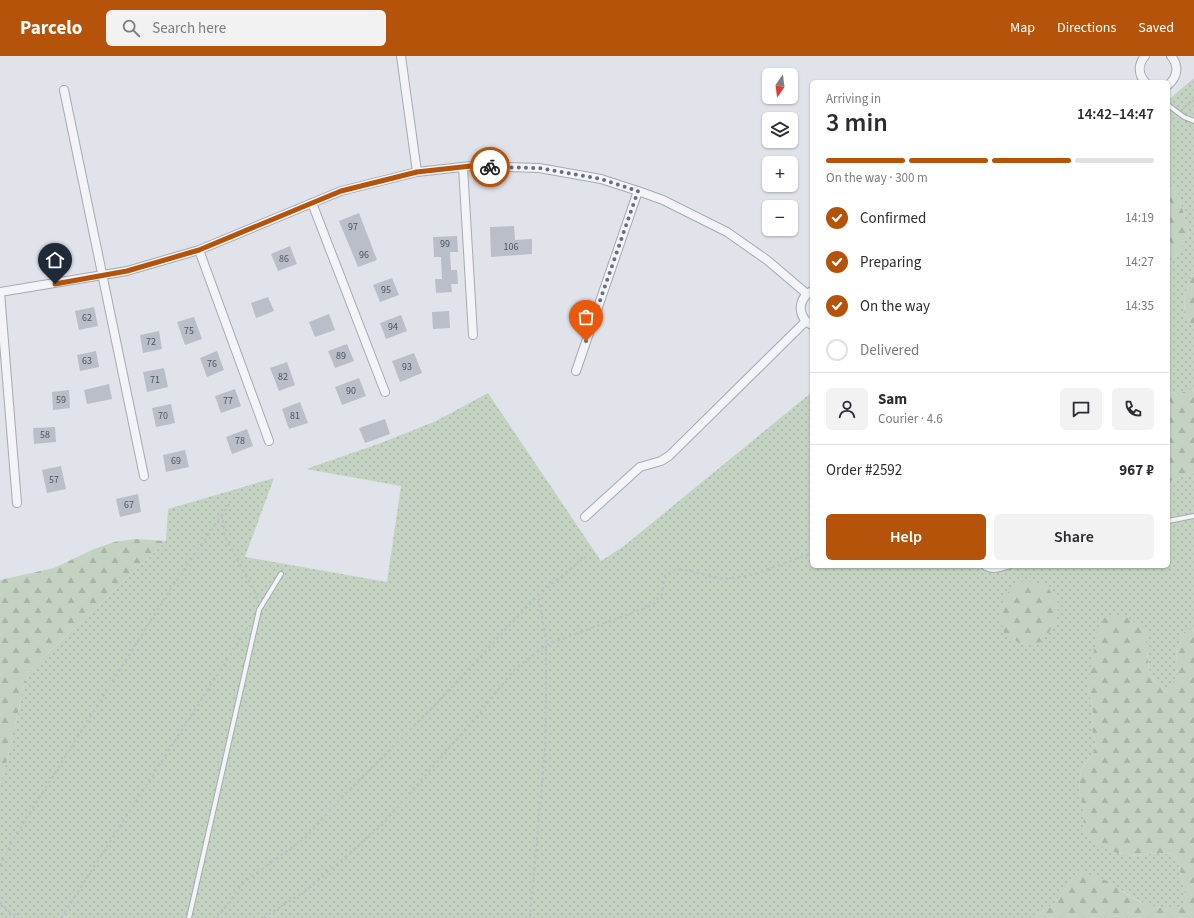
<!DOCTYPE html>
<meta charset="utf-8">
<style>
:root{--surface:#fff;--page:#f2f2f3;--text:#2b2b33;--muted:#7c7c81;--line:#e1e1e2;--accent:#b45309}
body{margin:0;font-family:"Source Sans 3",sans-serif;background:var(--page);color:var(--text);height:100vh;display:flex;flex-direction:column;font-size:15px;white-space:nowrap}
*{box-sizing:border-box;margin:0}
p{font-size:13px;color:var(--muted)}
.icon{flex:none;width:22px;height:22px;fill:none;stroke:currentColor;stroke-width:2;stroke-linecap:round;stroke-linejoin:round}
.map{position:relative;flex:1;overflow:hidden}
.drawer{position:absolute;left:810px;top:24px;width:360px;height:488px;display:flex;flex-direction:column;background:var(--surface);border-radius:6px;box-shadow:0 1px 3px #0004}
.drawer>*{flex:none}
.needle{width:26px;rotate:194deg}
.fabs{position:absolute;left:762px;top:12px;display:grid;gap:8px}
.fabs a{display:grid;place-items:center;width:36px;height:36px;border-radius:6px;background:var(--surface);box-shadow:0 1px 3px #0004;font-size:20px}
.pin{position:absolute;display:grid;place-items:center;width:34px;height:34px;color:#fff;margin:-41px -17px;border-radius:50% 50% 50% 0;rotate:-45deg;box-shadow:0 0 4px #0007}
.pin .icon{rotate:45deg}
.courier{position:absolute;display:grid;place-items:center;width:40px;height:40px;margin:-20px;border:3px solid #b45309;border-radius:50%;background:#fff;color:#222;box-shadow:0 1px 5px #0007}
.overview em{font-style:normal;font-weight:600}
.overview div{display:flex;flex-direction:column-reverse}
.overview{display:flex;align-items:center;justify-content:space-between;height:68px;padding:0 16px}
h1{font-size:26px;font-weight:600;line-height:30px}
.bar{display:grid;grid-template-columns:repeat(4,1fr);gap:6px 4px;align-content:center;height:48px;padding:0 16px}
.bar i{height:5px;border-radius:3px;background:var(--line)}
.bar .current{background:var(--accent)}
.bar p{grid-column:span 4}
.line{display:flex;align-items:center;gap:10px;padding:0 16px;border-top:1px solid var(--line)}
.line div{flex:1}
.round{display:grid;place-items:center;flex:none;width:42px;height:42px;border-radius:6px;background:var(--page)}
ol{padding:0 16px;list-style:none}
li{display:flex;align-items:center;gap:12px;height:44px}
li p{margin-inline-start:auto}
li .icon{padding:4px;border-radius:50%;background:var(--accent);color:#fff;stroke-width:4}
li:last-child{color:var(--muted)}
li i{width:22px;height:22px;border:2px solid var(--line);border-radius:50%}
.button{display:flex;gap:8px;margin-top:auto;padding:8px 16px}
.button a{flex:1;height:46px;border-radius:6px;background:var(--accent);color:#fff;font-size:16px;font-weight:600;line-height:46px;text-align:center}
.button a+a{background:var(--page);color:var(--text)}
header{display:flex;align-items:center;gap:24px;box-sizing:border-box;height:56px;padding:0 20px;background:var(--accent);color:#fff}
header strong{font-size:19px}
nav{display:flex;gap:22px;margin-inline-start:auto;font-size:14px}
.search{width:280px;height:36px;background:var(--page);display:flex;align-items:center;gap:10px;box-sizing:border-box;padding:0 14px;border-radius:6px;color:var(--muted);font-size:15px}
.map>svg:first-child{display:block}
.green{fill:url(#green-dots)}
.forest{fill:url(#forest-firs)}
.building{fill:#babec8}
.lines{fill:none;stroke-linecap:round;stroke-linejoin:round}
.service-casing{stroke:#a5aab3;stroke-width:6}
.minor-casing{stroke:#a5aab3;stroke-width:10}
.path{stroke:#bdc1c7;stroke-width:2;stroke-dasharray:3 3;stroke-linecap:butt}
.service{stroke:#f2f4f7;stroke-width:4}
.minor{stroke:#f2f4f7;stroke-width:8}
.done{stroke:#686f7b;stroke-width:4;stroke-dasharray:0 7.2}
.route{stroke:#b45309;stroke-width:5}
.labels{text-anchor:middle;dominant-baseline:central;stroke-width:3.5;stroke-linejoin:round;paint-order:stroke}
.number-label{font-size:10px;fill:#4c5462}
</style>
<header>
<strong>Parcelo</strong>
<div class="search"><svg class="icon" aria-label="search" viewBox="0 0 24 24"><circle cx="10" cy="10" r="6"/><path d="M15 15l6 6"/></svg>Search here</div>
<nav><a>Map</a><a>Directions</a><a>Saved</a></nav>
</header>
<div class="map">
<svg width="1194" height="862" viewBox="0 0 1194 862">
<defs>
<pattern id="green-dots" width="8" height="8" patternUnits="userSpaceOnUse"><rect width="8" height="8" fill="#c4d3c1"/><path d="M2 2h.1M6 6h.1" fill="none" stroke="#a8b5a7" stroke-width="1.8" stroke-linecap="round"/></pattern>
<pattern id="forest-firs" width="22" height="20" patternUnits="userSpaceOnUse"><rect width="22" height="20" fill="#c4d3c1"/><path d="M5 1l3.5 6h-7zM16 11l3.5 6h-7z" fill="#a8b5a7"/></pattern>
</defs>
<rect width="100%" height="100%" fill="#e0e3e9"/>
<path class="green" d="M1194,22V218L1192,219L1185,238L1184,258L1194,272V333L1177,338L1168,336V206L1178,197L1189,178L1184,158L1177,136L1168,129V44Z
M812,336V510H1168V426L1194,416V573L1184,576L1176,596L1178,619L1166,636L1150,620L1147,596V575L1088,632L1093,652L1092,673L1096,688L1093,697L1081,714L1079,734L1084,754L1083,774L1117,797L1137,800L1156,797L1173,798L1178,805L1186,844L1182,851L1169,853L1149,850L1131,841L1114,829L1078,815L1054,848L1037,859V862H0V727L8,700L27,617L166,485L168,453L274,422L245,501L387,526L401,430L306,413L381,387L436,365L488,337L601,505L624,490Z"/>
<path class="forest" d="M1168,129L1177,136L1184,158L1189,178L1178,197L1168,206Z
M1194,218V272L1184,258L1185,238L1192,219Z
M1194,333V416L1168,426V336L1177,338Z
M135,483L166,485L27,617L8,700L0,727V524L54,512L94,493L114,486Z
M1025,524L1047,530L1059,548L1054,569L1042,586L1021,588L1004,577L999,554L1008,536Z
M1105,559L1128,562L1147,575V596L1150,620L1166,636L1178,619L1176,596L1184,576L1194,573V862H1037V859L1054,848L1078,815C1090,818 1102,822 1113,828C1119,832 1125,838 1131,841C1147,851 1164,854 1182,851L1186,844L1178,805L1173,798L1156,797L1137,800L1117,797L1098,788L1083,774L1084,754L1079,734L1081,714L1093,697L1096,688L1092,673L1093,652L1088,632L1097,577Z"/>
<path class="building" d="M359,157L377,204L358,211L339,165Z
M514,170L515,184L532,183V198L491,201L490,171Z
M457,180L458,196H450L451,214H457L458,228H451L452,236L436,237L435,223H442L441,201H434L433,181Z
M290,190L297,208L278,215L271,198Z
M392,222L399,239L380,246L373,229Z
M268,241L274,255L256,262L251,247Z
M94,251L98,270L79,274L75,255Z
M449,255L450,272L433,273L432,256Z
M329,258L335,274L315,281L309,266Z
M401,259L407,275L386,283L380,267Z
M194,261L202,283L185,289L177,266Z
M159,275L162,293L143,297L140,279Z
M347,288L354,305L335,312L328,295Z
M96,295L99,311L80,315L77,299Z
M217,295L224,314L207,321L200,302Z
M414,297L422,317L400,326L392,305Z
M287,306L295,329L279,335L270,312Z
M164,312L168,331L147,336L143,316Z
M359,322L366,340L342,349L335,331Z
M109,328L112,343L87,348L84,334Z
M235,333L241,350L221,357L215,340Z
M69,334L70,352L53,354L52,336Z
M300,346L308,367L289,373L282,353Z
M171,348L175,367L156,371L152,352Z
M385,363L390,378L365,387L359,372Z
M55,371L56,386L34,388L33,372Z
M247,373L253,390L232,398L226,381Z
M185,394L189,411L166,416L163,399Z
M61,410L66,433L47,437L42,414Z
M138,438L141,456L120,461L116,443Z"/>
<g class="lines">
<defs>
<path id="service" d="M1168,49L1184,61L1194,65
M1168,465L1194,460
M983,510C991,517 1001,513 1010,510
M189,862L259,554L281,518"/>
<path id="minor" d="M401,0L417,116
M1145,26C1138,18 1138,8 1145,0
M1168,29C1178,21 1179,9 1171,0
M64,34L144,420
M463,111L473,279
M312,147L385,336
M199,194L269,385
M812,235C797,243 797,261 812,269
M0,236L127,215L199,194L341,135L417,116L471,110L539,112L601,123L638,135L663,144L727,176L767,204L807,238
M0,236L17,447
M576,315L638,135
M585,461L640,411L661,405L669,400L806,265"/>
</defs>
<use href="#service" class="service-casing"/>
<use href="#minor" class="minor-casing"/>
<path class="path" d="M1183,53L1194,44
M1168,68L1174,61
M222,458L225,481L256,538L257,544
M0,810L14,782L170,534L230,447
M0,846L8,855L19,862
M61,862L248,571
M217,862L243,827L306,781L344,739L433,651L538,539L585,501
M263,862L307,834L381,770L478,659L514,614L546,589L653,549L662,538L665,520L674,514L682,513L723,523L752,519L812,497
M530,862L545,695L546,635V582L538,539"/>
<use href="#service" class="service"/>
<use href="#minor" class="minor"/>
</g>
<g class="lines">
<path class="done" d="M490,111L539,112L601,123L638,135L586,285"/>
<path class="route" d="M55,228L127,215L199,194L341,135L417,116L471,110L490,111"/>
</g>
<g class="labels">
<g class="number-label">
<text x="353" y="171">97</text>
<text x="445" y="188">99</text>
<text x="511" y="191">106</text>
<text x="364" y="199">96</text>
<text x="284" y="203">86</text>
<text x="386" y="234">95</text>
<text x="87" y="262">62</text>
<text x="393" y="271">94</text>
<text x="189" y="275">75</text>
<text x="151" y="286">72</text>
<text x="341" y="300">89</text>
<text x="87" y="305">63</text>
<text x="212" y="308">76</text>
<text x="407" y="311">93</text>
<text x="283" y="321">82</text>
<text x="155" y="324">71</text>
<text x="351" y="335">90</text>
<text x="61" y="344">59</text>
<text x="228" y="345">77</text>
<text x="163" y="360">70</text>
<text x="295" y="360">81</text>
<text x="45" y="379">58</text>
<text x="240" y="385">78</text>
<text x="176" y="405">69</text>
<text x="54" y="424">57</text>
<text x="129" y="449">67</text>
</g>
</g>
</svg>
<div class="fabs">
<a><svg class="needle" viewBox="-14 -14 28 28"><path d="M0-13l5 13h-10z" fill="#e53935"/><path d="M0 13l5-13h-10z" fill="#7c7c81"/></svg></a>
<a><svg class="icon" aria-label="layers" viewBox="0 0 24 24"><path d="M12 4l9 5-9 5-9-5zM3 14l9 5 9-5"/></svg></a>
<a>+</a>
<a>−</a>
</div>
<div class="pin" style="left:586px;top:285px;background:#ea580c"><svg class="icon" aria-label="bag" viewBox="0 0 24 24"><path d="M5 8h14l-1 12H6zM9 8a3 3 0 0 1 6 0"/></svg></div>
<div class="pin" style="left:55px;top:228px;background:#1f2937"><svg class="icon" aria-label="home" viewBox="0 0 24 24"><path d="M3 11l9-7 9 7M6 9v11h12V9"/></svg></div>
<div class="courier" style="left:490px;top:111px"><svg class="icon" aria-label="bike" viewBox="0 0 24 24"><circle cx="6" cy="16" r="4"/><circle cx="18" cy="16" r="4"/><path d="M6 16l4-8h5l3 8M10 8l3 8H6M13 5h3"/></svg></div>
<section class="drawer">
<div class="overview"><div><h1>3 min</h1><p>Arriving in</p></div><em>14:42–14:47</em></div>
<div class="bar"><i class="current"></i><i class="current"></i><i class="current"></i><i></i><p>On the way · 300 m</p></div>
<ol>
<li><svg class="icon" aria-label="check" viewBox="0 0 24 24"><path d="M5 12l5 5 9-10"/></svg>Confirmed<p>14:19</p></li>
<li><svg class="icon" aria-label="check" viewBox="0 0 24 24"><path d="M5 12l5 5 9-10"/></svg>Preparing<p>14:27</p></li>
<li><svg class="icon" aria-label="check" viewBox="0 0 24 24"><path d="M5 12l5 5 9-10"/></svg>On the way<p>14:35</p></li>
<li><i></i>Delivered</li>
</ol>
<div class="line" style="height:72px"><a class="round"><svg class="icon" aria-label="person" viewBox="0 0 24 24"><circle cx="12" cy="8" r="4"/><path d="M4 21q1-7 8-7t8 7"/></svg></a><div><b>Sam</b><p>Courier · 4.6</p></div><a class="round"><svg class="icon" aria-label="chat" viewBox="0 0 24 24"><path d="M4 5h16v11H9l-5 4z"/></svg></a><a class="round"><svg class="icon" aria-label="phone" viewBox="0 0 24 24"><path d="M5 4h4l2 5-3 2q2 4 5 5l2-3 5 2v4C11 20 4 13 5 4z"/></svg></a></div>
<div class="line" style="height:52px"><div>Order #2592</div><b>967 ₽</b></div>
<div class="button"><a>Help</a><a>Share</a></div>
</section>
</div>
